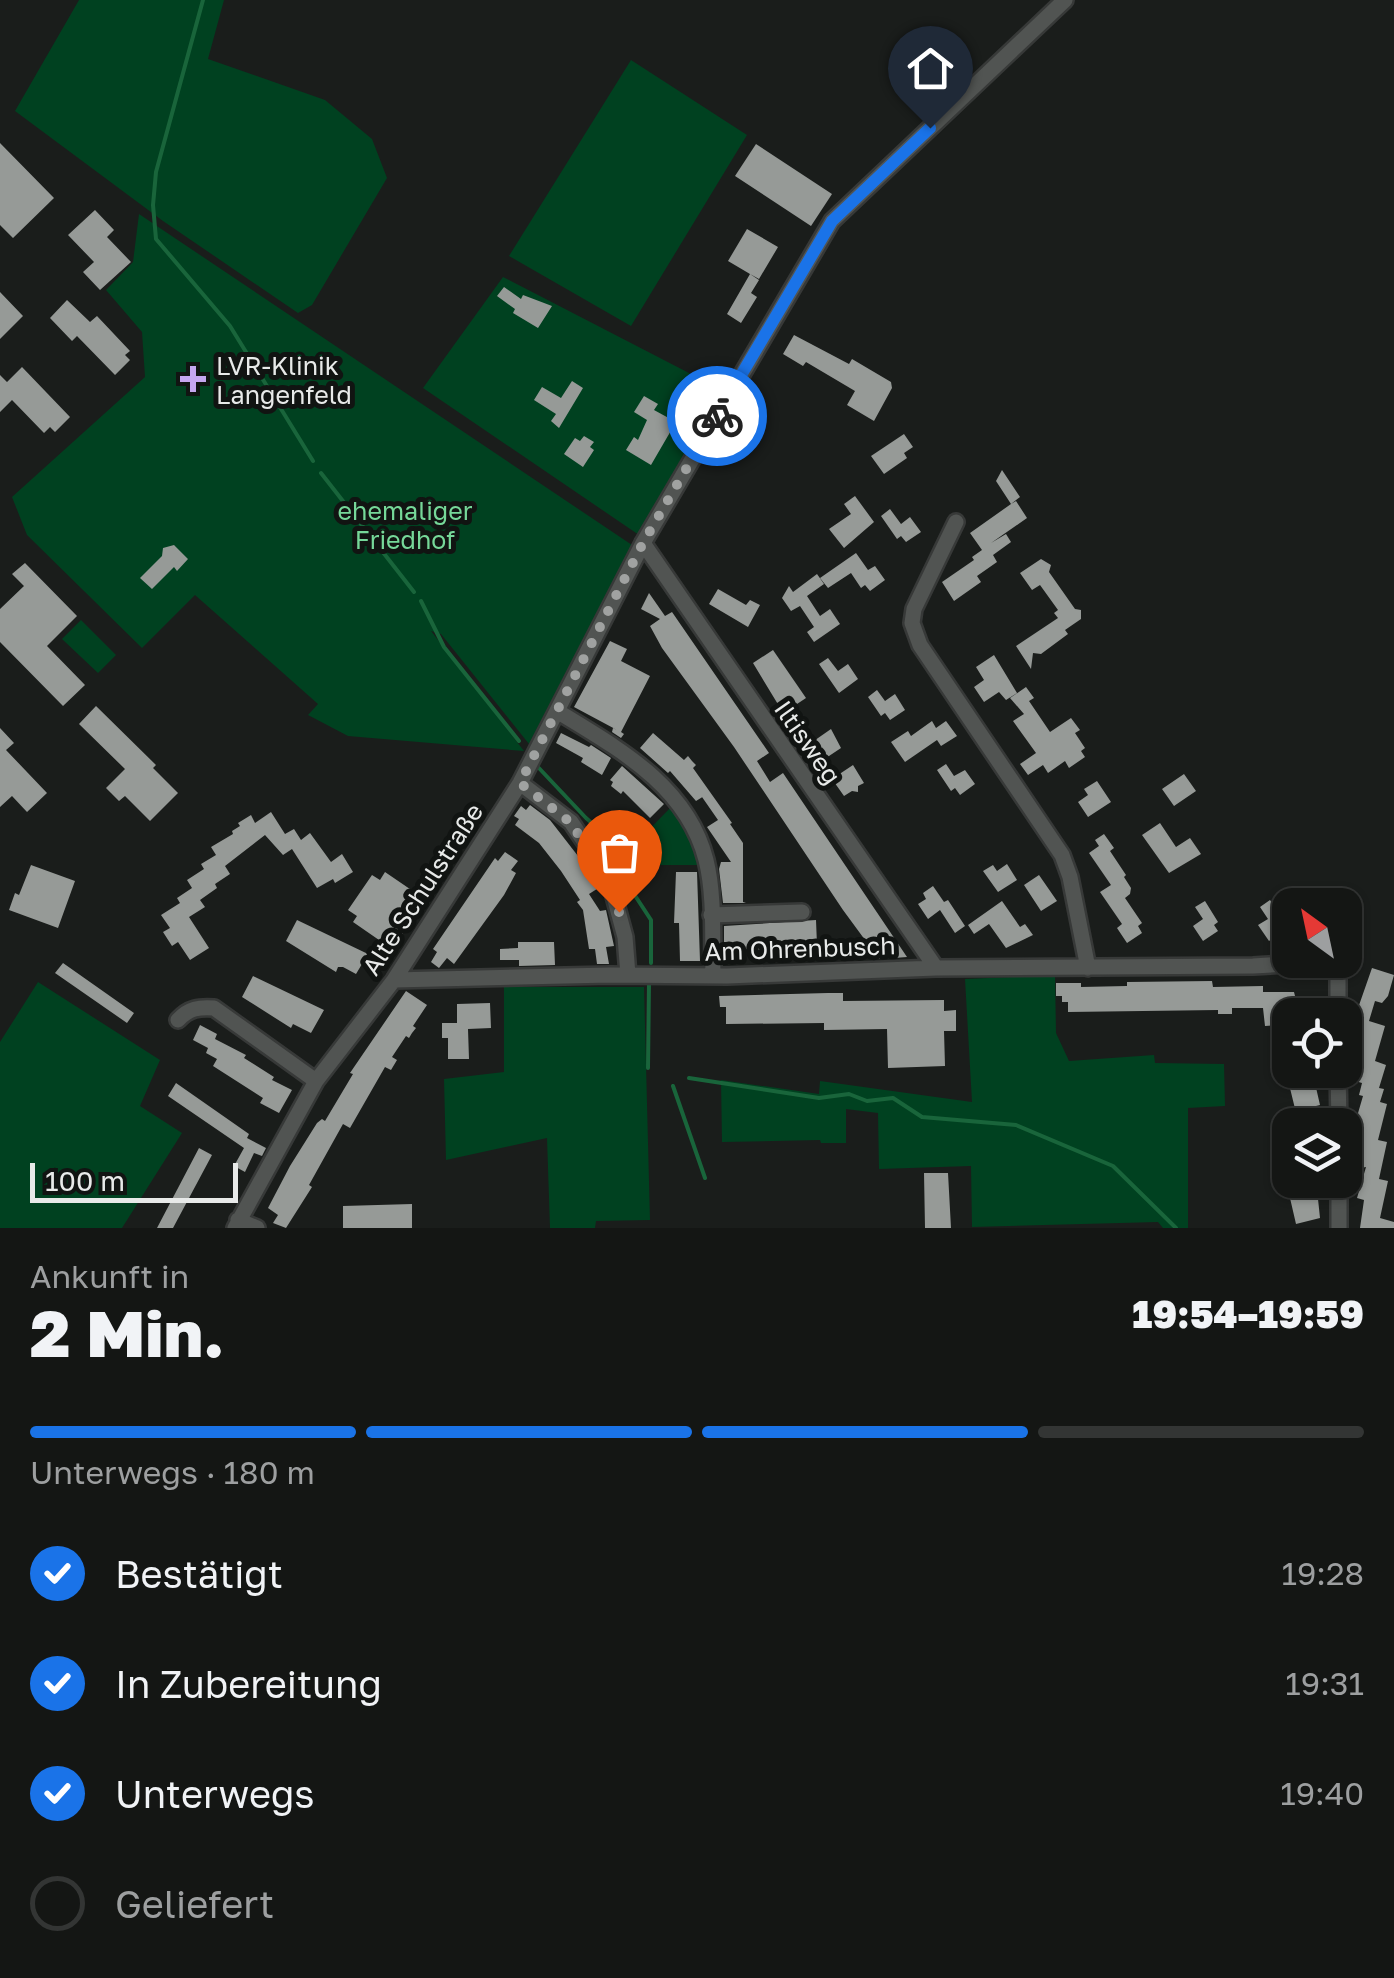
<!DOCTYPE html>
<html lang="de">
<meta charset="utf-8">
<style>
:root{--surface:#141614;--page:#1d1f1d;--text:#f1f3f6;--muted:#9d9fa0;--line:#333534;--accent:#1a73e8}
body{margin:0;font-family:"Golos Text",sans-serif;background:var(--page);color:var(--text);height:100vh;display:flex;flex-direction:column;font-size:38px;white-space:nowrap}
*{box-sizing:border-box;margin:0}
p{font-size:32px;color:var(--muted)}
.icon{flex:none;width:55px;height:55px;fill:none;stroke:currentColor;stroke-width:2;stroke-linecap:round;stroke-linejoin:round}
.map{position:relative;height:1228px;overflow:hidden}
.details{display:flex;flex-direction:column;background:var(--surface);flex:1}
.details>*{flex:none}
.needle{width:65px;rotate:327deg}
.controls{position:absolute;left:1272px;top:888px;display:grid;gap:20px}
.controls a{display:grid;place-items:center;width:90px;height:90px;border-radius:20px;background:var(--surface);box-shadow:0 2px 8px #0004,0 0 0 2px var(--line);font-size:50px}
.scale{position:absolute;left:30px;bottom:25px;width:208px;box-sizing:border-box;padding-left:10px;border:5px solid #e8eae9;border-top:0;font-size:28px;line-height:35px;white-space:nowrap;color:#e8eae9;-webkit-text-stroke:8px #111412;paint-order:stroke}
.pin{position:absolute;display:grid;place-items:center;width:85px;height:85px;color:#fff;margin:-102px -42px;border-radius:50% 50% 50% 0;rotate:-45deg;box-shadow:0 0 10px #0007}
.pin .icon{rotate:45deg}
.courier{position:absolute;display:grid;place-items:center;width:100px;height:100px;margin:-50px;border:8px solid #1a73e8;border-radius:50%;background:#fff;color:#222;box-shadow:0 2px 12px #0007}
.summary em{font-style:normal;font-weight:800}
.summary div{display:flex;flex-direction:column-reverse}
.summary{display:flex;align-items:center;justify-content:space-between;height:170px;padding:0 30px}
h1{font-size:65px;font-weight:800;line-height:75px}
.bar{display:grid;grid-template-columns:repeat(4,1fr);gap:15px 10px;align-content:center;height:120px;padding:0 30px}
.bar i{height:12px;border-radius:8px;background:var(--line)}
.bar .active{background:var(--accent)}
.bar p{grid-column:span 4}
ol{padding:0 30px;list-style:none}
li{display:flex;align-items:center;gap:30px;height:110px}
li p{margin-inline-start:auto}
li .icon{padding:10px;border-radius:50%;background:var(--accent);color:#fff;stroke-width:4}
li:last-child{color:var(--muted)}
li i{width:55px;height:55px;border:5px solid var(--line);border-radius:50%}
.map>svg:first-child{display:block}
.green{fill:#004120}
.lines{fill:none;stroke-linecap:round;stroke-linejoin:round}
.stream{stroke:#19653b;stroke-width:4}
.building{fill:#969a97}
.minor-casing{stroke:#373938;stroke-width:20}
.minor{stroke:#515452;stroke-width:15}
.done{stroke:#a0a2a1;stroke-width:10;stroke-dasharray:0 18}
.route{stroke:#1a73e8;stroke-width:12}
.poi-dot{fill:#c6a6f0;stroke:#111412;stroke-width:4}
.labels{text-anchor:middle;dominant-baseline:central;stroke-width:10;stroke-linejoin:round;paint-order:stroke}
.poi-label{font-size:25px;fill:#e8eae9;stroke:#111412;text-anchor:start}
.park-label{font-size:25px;fill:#76d899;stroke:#111412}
.street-label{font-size:25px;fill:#e8eae9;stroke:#111412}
</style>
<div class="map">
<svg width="1394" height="1228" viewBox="0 0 1394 1228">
<rect width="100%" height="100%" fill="#1a1d1b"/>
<path class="green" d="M79,0H224L208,59L325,100L372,139L387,178L312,305L298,313L163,221L15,111Z
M631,60L747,135L631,326L509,256Z
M139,214L632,545L529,744L441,634L431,631L524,751L348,736L308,715L318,704L195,595L142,648L27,535L12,497L145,377L142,332L106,290L133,262Z
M503,277L720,389L639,535L423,388Z
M81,620L116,655L98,673L62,639Z
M672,806L690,835L700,865H650L636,843Z
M1055,975L1056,1033L1069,1061L1154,1055L1155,1063L1224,1064L1225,1106L1188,1108V1228H1163L1158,1222L972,1227L971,1166L879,1169L878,1113L846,1109V1143H821L820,1140L722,1142L721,1080L819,1094L820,1081L972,1102L965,979Z
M38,982L160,1060L140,1106L182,1133L122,1228H0V1042Z
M504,987H644L650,1220L596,1221L595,1228H550L547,1138L446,1160L444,1079L504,1072Z"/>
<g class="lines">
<path class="stream" d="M203,0L156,172L153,205L156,239L230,326L313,461
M321,473L414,592
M421,601L444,647L519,741
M537,766L586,818L626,853L634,894L651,920V963
M648,1068L649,983
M689,1078L819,1098L849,1094L867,1101L893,1098L922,1117L1016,1125L1113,1166L1176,1228
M673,1086L705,1178"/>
</g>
<path class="building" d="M0,143L54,198L13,238L0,225Z
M756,144L832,194L811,226L735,176Z
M95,210L114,230L107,237L131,262L100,290L83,272L94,262L68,235Z
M747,229L778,247L759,279L750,274L759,280L751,293L757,297L741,323L727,314L750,274L728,261Z
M504,287L521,299L523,295L552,306L538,328L513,313L515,309L497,296Z
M0,292L23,316L0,339Z
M67,300L90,322L97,316L130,351L125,355L130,360L115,375L77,336L72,341L50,318Z
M794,335L849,364L852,359L891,382L892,388L874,421L847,405L855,391L806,362L803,366L783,354Z
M22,367L70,417L55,432L50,427L44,433L12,400L0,412V375L7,382Z
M572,381L583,388L559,428L551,421L556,414L534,400L542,387L561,398Z
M644,396L658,404L654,410L676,422L651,465L626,450L634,437L638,440L647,420L634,412Z
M904,434L913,447L904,453L907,458L884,474L871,456Z
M584,436L594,442L590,447L594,450L583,467L564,454L575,438L580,441Z
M1002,470L1020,497L1011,504L1016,501L1027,518L991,543L1006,534L1011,542L993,555L997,562L977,576L981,582L954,601L942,582L974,560L972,557L982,550L970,533L1011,504L996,481Z
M855,496L874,522L844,548L829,529L851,514L844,504Z
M890,509L901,524L910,517L921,532L906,542L901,536L897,539L881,516Z
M174,545L188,559L177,571L174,567L152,589L140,578L162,556L163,548Z
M856,553L868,570L875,566L885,580L870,591L865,585L861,588L851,573L828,588L820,578Z
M1041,559L1051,565L1049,572L1075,609L1081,610V619L1065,630L1068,634L1045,651L1041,654L1033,653L1031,669L1016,646L1058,618L1054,613L1058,610L1040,585L1032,590L1020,573Z
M25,563L77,616L47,646L85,685L63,706L0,642V609L24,586L12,574Z
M817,574L824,584L807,596L820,616L830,609L840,624L814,642L807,632L814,627L800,606L791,611L782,598L789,586L793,592Z
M718,589L746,605L750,600L760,605L748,627L709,604Z
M649,593L665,616L672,612L769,753L757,761L770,782L783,773L907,957L894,958L890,952L879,959L843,910L734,747L662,648L650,626L660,619L641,609Z
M610,641L627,649L621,661L650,676L621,732L624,734L621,738L612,732L613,728L617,730L574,707Z
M773,650L806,698L791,708L779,706L753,663Z
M994,655L1017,693L1006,700L999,692L984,702L974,687L984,680L976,667Z
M828,658L838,671L848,664L858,679L839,693L819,664Z
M1026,687L1034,698L1029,701L1050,732L1071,718L1080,730L1075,733L1085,748L1081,751L1085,757L1069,768L1065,761L1048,773L1043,765L1028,775L1020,764L1036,753L1013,721L1024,714L1010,698Z
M877,690L885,701L895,694L905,710L890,720L885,713L881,716L868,697Z
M96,706L156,765L153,768L178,793L150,821L125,796L119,801L106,788L125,769L79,724Z
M932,721L936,728L946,721L957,736L941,746L937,740L905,762L891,742L908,731L911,736Z
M0,728L14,743L6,750L47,793L27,812L12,796L0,807Z
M831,729L841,748L820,762L808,745Z
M561,733L589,747L591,745L611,758L602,775L581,762L583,758L556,743Z
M653,733L684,760L688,756L692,761L696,765L693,768L732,823L730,824L743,843V902L746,903H723L719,869L721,862H731L707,827L718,820L702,797L709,793L696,801L670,771L668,773L640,748Z
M946,764L954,776L965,770L975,784L960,795L955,788L951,791L937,770Z
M853,765L864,783L858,786V792L852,791L844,796L832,779Z
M622,766L664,804L650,818L623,791L621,794L611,786L613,782L610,780Z
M1184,774L1196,791L1174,806L1162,789Z
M1097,781L1111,802L1088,817L1078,802L1088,795L1084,789Z
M530,805L550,820L599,883L600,887L589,894L600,911L606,910L614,946L606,947L609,964H597L595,949H589L583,910L577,902L580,900L561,871L539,843L515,825L519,819L514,816L521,806L526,810Z
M271,812L285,834L294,829L301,840L310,833L331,862L342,854L353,872L335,883L333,879L317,888L292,849L283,855L265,835L225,866L230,874L215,884L217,888L200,900L205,907L189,917L209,948L190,960L178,942L172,946L163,932L170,928L161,915L180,903L177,898L192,888L187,880L204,869L201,864L216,855L211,847L233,834L232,831L240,826L238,823L251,815L255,823Z
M1160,823L1176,847L1190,838L1201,854L1169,873L1142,835Z
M1104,834L1114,848L1110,851L1126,875L1124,877L1131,888L1130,894L1125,898L1142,923L1138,926L1142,933L1127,943L1117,928L1122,924L1100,892L1111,885L1089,853L1099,846L1095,840Z
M505,852L518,861L511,870L516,873L504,895L454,964L447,958L439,968L431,962L437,952L433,949L495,858L498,861Z
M1007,864L1017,880L998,892L983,871L993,865L997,871Z
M31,865L75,881L58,928L9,910L15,893L19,895Z
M385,872L426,900L392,949L353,922L357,916L348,910L372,875L380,880Z
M676,872H697L700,961H680L679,923H674Z
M1039,875L1057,901L1041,911L1024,885Z
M933,886L944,902L948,900L965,926L955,933L940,910L928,919L918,904L926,899L923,893Z
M1270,900L1284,921L1279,924L1284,930L1269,941L1258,925L1268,919L1260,907Z
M1002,901L1020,927L1025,924L1033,935L1006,948L989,924L974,934L968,925Z
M1205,901L1218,922L1214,925L1218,931L1203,941L1193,926L1203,919L1195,907Z
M297,920L368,954L356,974L343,967H338L336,972L286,941Z
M816,920L817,945L762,947V950L724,948V926Z
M518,942H554L555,965L519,966V960H500V949L518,948Z
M63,963L134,1013L127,1023L55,973Z
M1372,968L1394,975L1388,996L1382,1003L1375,1001L1369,1021L1385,1026L1375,1061L1386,1065L1379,1088L1384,1089L1380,1102L1387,1104L1378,1140L1387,1142L1379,1179L1388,1181L1380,1218L1394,1222V1228H1360L1364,1200L1357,1198L1366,1167L1361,1168L1364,1161L1357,1159L1363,1122L1356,1120L1363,1096L1359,1095L1362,1083L1355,1081L1362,1058L1357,1056L1359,1043L1355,1042L1362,1019L1357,1018V1011Z
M253,976L324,1010L311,1033L293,1024L291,1028L242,997Z
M1212,981L1213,987L1263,986V992H1294L1295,996H1313V1015L1277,1017V1025L1265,1026L1263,1008H1232V1014H1218V1010L1068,1012V1002H1062V996H1056V983H1081V987L1127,986V982Z
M406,991L427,1005L413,1026L416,1028L412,1033L409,1038L406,1036L392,1057L397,1060L391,1070L385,1067L350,1128L343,1124L309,1185L312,1187L286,1228L273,1223L278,1215L268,1208L290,1166L317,1123L322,1119L325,1121L353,1074L350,1073Z
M828,993H843V1001L944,1000V1011L956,1010V1031H944L945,1066L888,1068L887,1029L824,1030V1023L726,1024V1007H720L719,996Z
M490,1003L491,1028L468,1029L469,1059H448V1038H442V1023H457V1004Z
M200,1025L217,1034L215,1039L246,1055L244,1058L274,1077L272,1080L292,1090L279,1113L260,1103L263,1098L213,1066L217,1059L206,1053L208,1048L193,1040Z
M1301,1070H1312L1320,1105L1316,1106L1317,1112L1313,1113L1316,1125H1299L1288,1080L1302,1076Z
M176,1083L249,1134L247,1138L266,1148L262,1156L254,1153L245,1172L234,1166L244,1148L168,1096Z
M199,1148L212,1155L173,1228H157Z
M924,1173H948L951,1228H925Z
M1294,1180H1316L1320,1218L1296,1224L1290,1198L1298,1196Z
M412,1204V1228H343V1206Z"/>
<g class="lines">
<defs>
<path id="minor" d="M956,522L914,609L912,623L920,645L1062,855L1070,877L1088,968
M643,543L936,968
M557,711C617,748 687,785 706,860C715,896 712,939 713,976
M520,783L571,822L609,878L625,937L628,975
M711,915L802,912
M394,980L610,975L727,976L936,968L1253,966L1338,961V1015
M178,1020C189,1008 199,1007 214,1008L316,1081
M1338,1070L1339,1125
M1339,1180V1228
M238,1220L257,1228
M235,1228L316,1081L394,980L520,783L643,543L832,221L1065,0"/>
</defs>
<use href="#minor" class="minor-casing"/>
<use href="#minor" class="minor"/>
</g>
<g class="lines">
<path class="done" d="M619,912L608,878L570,822L520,783L643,543L717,416"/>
<path class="route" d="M717,416L832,221L930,128"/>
</g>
<path class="poi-dot" d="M188 364h10v10h10v10h-10v10h-10v-10h-10v-10h10z"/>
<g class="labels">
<g class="poi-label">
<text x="216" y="365">LVR-Klinik<tspan x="216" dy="29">Langenfeld</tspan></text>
</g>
<g class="park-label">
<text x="405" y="510">ehemaliger<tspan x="405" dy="29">Friedhof</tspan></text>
</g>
<g class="street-label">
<text transform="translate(808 742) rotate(55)">Iltisweg</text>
<text transform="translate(422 889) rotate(-57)">Alte Schulstraße</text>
<text transform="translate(800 948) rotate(-2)">Am Ohrenbusch</text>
</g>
</g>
</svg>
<div class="controls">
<a><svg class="needle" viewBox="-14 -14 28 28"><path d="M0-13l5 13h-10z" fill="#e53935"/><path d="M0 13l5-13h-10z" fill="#9d9fa0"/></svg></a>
<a><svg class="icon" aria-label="locate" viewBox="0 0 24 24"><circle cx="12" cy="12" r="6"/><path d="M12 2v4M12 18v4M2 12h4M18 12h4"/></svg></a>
<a><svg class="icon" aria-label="layers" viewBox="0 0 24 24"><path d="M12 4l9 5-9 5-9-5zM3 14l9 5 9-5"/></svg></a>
</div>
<div class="scale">100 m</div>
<div class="pin" style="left:619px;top:912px;background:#ea580c"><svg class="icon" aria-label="bag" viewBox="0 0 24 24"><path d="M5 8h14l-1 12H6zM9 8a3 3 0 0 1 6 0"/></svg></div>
<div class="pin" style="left:930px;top:128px;background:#1f2937"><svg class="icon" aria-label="home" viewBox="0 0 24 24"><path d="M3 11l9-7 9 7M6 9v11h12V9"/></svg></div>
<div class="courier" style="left:717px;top:416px"><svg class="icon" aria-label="bike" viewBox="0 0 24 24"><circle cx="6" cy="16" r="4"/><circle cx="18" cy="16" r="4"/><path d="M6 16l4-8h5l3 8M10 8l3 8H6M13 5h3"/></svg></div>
</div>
<section class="details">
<div class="summary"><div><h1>2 Min.</h1><p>Ankunft in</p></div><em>19:54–19:59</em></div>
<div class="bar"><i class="active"></i><i class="active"></i><i class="active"></i><i></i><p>Unterwegs · 180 m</p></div>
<ol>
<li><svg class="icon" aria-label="check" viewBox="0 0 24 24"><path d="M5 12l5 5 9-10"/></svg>Bestätigt<p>19:28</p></li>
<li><svg class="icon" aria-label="check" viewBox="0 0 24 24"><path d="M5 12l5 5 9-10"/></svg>In Zubereitung<p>19:31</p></li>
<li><svg class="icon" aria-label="check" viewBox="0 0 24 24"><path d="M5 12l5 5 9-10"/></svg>Unterwegs<p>19:40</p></li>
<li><i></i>Geliefert</li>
</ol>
</section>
